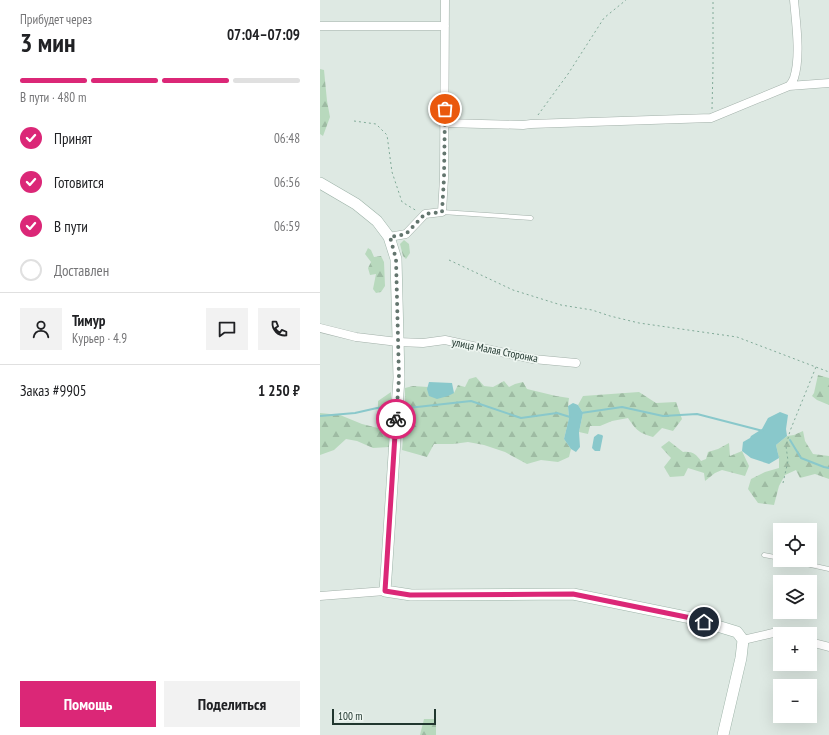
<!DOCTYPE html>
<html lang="ru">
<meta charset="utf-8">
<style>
:root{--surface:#fff;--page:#f2f2f2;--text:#202124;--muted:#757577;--line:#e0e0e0;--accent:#db2777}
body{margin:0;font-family:"PT Sans Narrow",sans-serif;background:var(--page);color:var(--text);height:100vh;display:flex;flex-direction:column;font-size:15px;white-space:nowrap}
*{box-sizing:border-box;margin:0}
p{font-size:13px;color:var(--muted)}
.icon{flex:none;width:22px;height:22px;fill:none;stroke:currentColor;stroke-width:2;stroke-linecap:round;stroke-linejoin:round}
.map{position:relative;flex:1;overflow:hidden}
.side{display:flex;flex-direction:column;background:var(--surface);width:320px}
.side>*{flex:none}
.tools{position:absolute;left:453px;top:523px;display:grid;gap:8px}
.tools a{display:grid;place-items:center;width:44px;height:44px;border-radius:0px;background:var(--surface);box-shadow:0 4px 16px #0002;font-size:20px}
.scale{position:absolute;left:12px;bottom:10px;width:104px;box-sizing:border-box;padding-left:4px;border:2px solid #21372f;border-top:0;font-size:11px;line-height:14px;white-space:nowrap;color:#21372f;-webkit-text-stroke:3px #eef6f1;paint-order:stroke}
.pin{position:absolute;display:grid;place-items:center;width:34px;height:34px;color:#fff;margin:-17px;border:2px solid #fff;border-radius:50%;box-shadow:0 1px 4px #0007}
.courier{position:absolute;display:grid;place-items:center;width:40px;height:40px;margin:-20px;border:3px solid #db2777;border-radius:50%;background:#fff;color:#222;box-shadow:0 1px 5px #0007}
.summary em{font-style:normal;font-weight:700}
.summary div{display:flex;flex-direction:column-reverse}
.summary{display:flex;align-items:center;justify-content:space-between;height:68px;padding:0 20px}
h1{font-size:26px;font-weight:700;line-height:30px}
.bar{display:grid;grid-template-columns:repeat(4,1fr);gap:6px 4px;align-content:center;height:48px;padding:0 20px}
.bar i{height:5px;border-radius:3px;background:var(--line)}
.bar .active{background:var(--accent)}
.bar p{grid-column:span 4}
.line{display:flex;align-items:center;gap:10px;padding:0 20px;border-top:1px solid var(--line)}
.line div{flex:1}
.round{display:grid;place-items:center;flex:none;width:42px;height:42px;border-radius:0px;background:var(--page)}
ol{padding:0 20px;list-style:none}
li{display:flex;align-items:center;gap:12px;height:44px}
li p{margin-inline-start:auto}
li .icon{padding:4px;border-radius:50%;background:var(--accent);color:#fff;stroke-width:4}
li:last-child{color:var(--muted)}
li i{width:22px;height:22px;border:2px solid var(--line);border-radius:50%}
.action{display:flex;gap:8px;margin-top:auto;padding:8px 20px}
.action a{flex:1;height:46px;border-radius:0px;background:var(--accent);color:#fff;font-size:16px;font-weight:700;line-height:46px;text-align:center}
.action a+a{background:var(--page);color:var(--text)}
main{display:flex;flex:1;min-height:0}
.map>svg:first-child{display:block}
.forest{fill:url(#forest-firs)}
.water{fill:#89c8cb}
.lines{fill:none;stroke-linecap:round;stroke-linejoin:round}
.stream{stroke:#89c8cb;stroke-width:2}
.lane-casing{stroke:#a2b0a9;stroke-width:5}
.street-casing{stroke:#a2b0a9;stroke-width:9}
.secondary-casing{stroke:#9eb4a9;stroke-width:12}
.path{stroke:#81aa98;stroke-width:1;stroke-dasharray:2 3;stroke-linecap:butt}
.lane{stroke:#fff;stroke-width:4}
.street{stroke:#fff;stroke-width:8}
.secondary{stroke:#fff;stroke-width:11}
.done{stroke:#63756e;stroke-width:4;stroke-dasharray:0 7.2}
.route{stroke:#db2777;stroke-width:5}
.labels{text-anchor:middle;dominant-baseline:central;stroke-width:3.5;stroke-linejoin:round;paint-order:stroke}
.street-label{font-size:11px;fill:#21372f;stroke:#eef6f1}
</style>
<main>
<section class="side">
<div class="summary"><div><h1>3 мин</h1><p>Прибудет через</p></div><em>07:04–07:09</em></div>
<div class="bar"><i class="active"></i><i class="active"></i><i class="active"></i><i></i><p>В пути · 480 m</p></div>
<ol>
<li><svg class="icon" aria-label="check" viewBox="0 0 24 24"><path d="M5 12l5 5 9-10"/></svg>Принят<p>06:48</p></li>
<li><svg class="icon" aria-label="check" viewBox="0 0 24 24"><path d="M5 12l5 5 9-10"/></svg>Готовится<p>06:56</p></li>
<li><svg class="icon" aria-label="check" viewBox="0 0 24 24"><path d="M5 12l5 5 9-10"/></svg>В пути<p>06:59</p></li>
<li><i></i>Доставлен</li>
</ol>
<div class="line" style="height:72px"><a class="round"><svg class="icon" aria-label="person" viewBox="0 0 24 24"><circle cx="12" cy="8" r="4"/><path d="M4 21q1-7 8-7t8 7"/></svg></a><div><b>Тимур</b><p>Курьер · 4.9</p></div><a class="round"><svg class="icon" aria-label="chat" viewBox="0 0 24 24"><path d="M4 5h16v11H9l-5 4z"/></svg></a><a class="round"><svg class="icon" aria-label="phone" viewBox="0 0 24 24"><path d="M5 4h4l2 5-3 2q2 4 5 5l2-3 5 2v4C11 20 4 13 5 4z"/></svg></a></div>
<div class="line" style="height:52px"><div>Заказ #9905</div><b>1 250 ₽</b></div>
<div class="action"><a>Помощь</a><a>Поделиться</a></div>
</section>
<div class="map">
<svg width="509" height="735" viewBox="0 0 509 735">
<defs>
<pattern id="forest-firs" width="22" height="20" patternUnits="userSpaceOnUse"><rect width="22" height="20" fill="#b8d9bd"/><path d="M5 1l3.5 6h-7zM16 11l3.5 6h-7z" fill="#9ebba3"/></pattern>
</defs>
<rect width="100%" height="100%" fill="#dee9e3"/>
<path class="forest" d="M0,69L4,70L7,101L10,117L3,136L0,134Z
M84,240L89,244L90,253L86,259L83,256L80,244Z
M48,248L51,250L54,257L61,256L64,262L65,286L61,292L56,293L53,289L56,274L50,275L48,268L51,262L45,254Z
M498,375L509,378V405L497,400L492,396L494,393Z
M156,377L164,386L173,387L184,381L189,387L195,384L203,382L207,389L236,396L249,398L248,406L249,418L244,439L251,449L249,457L238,462L221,460L207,464L185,452L164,445L148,442L133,444H114L107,457L82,450L85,415V388L93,386L108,387V389L134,393L138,385L145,387L149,379Z
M71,392V436L69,447L53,448L37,441L26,439L14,450L0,455V413L20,415L42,424L58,428L61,417L58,408V401Z
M319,392L336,403L356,402L362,419L353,431L342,428L333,437C319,433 316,430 308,418L292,421L280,426H270L268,434L259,432L263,413L258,405L263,396Z
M483,431L485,441L493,454L509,456V479L495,474L480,478L476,470L465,475L459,486L454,505L438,503L428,489L431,479L445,472L459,468V458L456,445L467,436L474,435Z
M349,441L363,452C372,451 376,454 381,461L386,459L388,452L398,449L409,443L410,456L422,451L429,466L425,476L402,470L395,473L385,481L384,473L368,468L364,476L350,477L344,467L351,458L341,447Z
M104,719H116V735H100Z"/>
<path class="water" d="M109,382L132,383L134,393L128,396L117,399L109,396L107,389Z
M253,403L258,405L263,413L259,432L260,447L256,452L251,449L244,439L249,418L248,406Z
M460,412L468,415L466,429L467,436L456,445L459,458L449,464L431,458L422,451L423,442L430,438L431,436L442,429L448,418Z
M278,434L282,435L283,436L280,451H275L272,448L274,437Z"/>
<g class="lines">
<path class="stream" d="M80,407L88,408L151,401L201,418L237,413L250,417
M261,413L302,407L343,416L377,414L443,431
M0,416L35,413L57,408L74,406
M470,440L481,458L504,467L509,468"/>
<defs>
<path id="lane" d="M122,212L211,218
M444,555L460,558
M468,560L509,569"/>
<path id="street" d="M0,26H125
M469,86C471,84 473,81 474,78C481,56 476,23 474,0
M125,123L203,125L211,124L391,118L469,86L509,83
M69,237L86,234L105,214L122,212L124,178L125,0
M0,328L36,337L78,342L103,343L125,340L213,359L256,363
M0,596L65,591
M423,640L453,633L460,634
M490,642L509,647"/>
<path id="secondary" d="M0,183L36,204L57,221L69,237L76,259L79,378L67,562L65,591L91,595L253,594L371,618L417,632L423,640L421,658L403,735"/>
</defs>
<use href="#lane" class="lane-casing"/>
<use href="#street" class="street-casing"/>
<use href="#secondary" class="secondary-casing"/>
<path class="path" d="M392,109L393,68V0
M218,115L248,74L284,18L306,0
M34,121L56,124L67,135L72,172L82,202L97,211
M129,260L193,290L241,305L272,310L290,316L319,323L417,337L509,372
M463,483L468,461L466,446L470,431L496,367"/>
<use href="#lane" class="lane"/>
<use href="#street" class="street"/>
<use href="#secondary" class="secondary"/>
</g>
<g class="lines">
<path class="done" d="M76,419L79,378L76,259L70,237L86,234L105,214L122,212L124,178L125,109"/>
<path class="route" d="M76,419L65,591L90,595L253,594L371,618L384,622"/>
</g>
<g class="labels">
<g class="street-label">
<text transform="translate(175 350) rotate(11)">улица Малая Сторонка</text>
</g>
</g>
</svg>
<div class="tools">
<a><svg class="icon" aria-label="locate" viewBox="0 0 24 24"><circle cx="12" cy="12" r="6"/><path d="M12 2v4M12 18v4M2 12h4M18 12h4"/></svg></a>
<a><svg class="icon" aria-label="layers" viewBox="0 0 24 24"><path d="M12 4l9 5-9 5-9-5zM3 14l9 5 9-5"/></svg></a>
<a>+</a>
<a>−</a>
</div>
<div class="scale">100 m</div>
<div class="pin" style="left:125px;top:109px;background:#ea580c"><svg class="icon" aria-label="bag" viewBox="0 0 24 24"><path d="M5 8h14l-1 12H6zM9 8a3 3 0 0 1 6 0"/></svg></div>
<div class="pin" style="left:384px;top:622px;background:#1f2937"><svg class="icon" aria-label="home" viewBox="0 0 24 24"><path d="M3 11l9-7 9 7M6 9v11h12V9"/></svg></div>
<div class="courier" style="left:76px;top:419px"><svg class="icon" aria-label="bike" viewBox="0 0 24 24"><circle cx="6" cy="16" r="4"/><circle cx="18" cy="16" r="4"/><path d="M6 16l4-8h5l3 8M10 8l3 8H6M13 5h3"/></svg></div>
</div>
</main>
